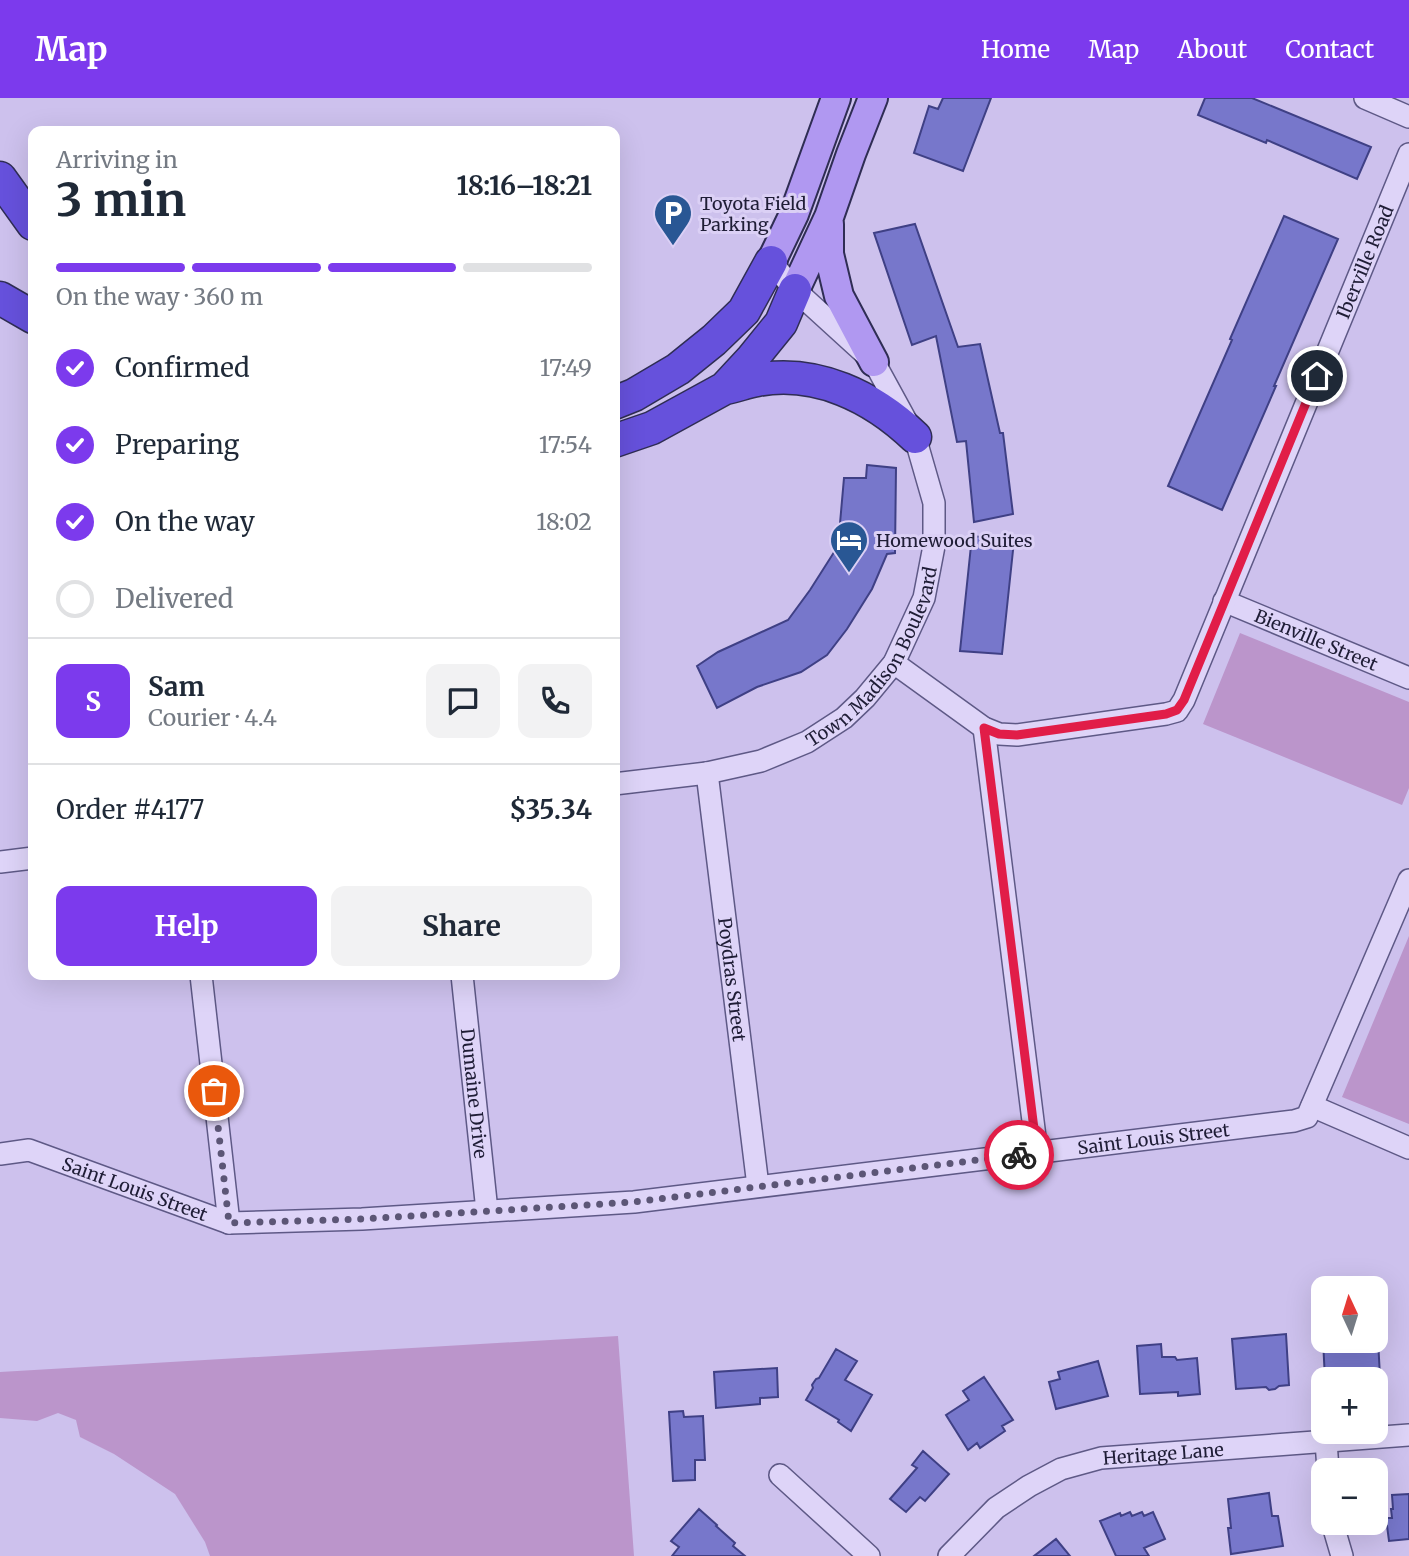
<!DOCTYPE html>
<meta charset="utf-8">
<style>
:root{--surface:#fff;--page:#f2f2f3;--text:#1f2937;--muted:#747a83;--line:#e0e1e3;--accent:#7c3aed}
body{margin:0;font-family:Merriweather,serif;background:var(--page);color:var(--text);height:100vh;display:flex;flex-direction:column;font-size:26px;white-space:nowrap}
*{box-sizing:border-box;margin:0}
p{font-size:23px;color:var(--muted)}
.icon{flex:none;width:38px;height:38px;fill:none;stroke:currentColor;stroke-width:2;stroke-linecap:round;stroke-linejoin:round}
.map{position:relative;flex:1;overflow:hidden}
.panel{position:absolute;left:28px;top:28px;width:592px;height:854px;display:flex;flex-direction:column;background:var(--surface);border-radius:14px;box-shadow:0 7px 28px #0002}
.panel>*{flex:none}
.needle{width:46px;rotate:356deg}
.buttons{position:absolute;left:1311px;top:1178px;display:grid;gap:14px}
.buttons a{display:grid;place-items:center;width:77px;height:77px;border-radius:14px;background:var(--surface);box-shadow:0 7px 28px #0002;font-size:35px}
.pin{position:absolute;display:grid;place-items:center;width:60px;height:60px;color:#fff;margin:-30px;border:4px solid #fff;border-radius:50%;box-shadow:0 2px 7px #0007}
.courier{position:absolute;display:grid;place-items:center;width:70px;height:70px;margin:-35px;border:5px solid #e11d48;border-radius:50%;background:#fff;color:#222;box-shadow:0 2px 9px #0007}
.head em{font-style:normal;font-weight:700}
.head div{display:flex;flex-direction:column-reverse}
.head{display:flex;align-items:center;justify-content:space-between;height:119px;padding:0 28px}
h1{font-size:46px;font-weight:700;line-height:52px}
.bar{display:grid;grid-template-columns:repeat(4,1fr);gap:10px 7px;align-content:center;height:84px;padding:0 28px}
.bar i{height:9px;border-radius:5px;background:var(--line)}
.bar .selected{background:var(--accent)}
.bar p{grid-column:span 4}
.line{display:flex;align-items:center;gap:18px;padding:0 28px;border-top:2px solid var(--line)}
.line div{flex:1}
.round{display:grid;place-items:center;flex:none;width:74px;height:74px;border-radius:14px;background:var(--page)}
ol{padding:0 28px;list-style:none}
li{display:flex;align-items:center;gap:21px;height:77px}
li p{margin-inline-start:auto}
li .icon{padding:7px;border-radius:50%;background:var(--accent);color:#fff;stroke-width:4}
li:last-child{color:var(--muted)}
li i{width:38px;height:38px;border:4px solid var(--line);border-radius:50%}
.button{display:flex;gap:14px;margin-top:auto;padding:14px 28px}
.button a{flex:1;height:80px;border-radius:14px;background:var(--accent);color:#fff;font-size:28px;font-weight:700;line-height:80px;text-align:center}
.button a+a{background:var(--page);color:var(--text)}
header{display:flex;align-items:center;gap:42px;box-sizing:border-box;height:98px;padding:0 35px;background:var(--accent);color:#fff}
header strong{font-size:33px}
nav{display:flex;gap:38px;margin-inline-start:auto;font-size:24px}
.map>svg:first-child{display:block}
.green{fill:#bb95cb}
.building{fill:#7777cb;stroke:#3f4085;stroke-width:2}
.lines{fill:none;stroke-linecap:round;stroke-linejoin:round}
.minor-casing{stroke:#5e5986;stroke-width:24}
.major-casing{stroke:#2f2d54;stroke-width:32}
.highway-casing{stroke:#2f2d54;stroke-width:35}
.minor{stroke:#ded4f8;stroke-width:21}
.major{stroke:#b098f1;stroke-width:28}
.highway{stroke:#6651dc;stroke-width:32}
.done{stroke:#5c5676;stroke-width:7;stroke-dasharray:0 12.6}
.route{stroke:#e11d48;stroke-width:9}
.labels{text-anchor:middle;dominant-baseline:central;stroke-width:6;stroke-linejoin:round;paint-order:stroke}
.poi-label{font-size:18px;fill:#1f1d36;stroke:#dbd0f5;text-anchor:start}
.street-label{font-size:18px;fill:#1f1d36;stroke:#dbd0f5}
</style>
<header>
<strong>Map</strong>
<nav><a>Home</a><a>Map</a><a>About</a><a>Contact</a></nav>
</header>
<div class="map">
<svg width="1409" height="1458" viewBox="0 0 1409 1458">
<rect width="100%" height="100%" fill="#cdc1ed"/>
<path class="green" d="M1240,535L1409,604V690L1402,707L1203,626Z
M1409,838V1026L1342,999Z
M618,1238L634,1458H210L205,1444L175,1396L114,1356L80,1339L76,1322L58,1315L37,1323L0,1320V1274Z"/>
<path class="building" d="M943,0H991L963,73L914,55L929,8L938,11Z
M1205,0H1252L1371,49L1357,81L1267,42L1266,45L1198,17Z
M1284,118L1338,141L1274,288H1276L1222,412L1168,388L1232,242L1230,241Z
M915,126L958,249L980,246L1000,335H1003L1013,416L974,424L966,343L957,344L936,238L912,247L874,135Z
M867,367L896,370L895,455L887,456L872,491L847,531L827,557L801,574L757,589L717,610L697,568L718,554L788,522L810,492L838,448L844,380H866Z
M972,438L1014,443L1002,556L960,553Z
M1286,1236L1289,1287L1279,1288L1275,1291L1269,1292L1266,1289L1236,1291L1232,1241Z
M1323,1242H1378L1380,1278L1359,1279V1281H1325Z
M1161,1246L1162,1259H1175L1177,1262L1197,1260L1200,1296L1178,1298V1294L1140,1296L1137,1248Z
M836,1251L857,1263L845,1282L872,1297L851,1333L838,1324L839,1322L806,1302L813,1290L812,1287L816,1281L819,1280Z
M1098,1263L1108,1298L1056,1311L1049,1284L1060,1281L1058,1274Z
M777,1270L778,1299L760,1300V1306L716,1310L714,1274Z
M984,1279L1013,1322L1002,1328L1005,1333L980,1350L977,1345L968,1352L946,1317L969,1302L963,1293Z
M683,1313L684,1319L703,1318L705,1362H695V1382L673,1383L669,1314Z
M923,1353L949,1376L925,1403L920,1399L906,1414L890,1401L917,1370L912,1367Z
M1269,1395L1272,1418H1278L1283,1448L1231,1456L1228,1430H1231L1228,1401Z
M1409,1396V1441L1389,1443L1386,1420H1392L1391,1411H1393L1392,1397Z
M699,1411L717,1427L716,1428L735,1445L733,1448L745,1458H672L679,1449L671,1443Z
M1130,1414L1132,1418L1142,1414L1144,1418L1153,1414L1165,1441L1144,1450L1149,1458H1116L1100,1423L1120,1415L1121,1418Z
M1056,1441L1070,1458H1034Z"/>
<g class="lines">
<defs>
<g id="minor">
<path d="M1365,0L1409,19"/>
<path id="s1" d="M1224,503L1409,580"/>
<path id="s2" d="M894,565L984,630L999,636L1017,637L1166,616L1177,613L1184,602L1409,56"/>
<path d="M984,630L1037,1055"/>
<path id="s3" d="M707,675L758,1088"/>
<path id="s4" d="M614,686L707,675L761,663L807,644L844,620L865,600L894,565L924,500L934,448V405L915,339L874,264L795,192L771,164"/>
<path d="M0,764L33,760"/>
<path d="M201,877L229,1125"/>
<path id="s5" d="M462,877L487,1113"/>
<path d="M1312,1008L1409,1050"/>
<path id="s6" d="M0,1056L29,1052L229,1125L362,1121L634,1104L1294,1023L1307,1019L1409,782"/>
<path d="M1326,1343L1328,1372"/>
<path d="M780,1377L869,1458"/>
<path d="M1332,1424L1342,1458"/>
<path id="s7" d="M949,1458L996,1410L1029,1388L1061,1371L1101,1360L1409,1337"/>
</g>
<path id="major" d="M829,126V156L839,198L874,264
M771,164L794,116L836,0
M795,192L829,119L851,56L873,0"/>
<path id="highway" d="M0,80L33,126
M0,200L33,219
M725,290C736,288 746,284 757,282C817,271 873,299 915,339
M614,305L634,297L678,271L714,242L744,213L771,164
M614,343L652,330L725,290L751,262L781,225L795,192"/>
</defs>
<use href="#minor" class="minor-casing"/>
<use href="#major" class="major-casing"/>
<use href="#highway" class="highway-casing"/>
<use href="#minor" class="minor"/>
<use href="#major" class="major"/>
<use href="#highway" class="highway"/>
</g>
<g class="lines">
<path class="done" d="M214,993L229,1125L362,1121L634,1104L1019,1057"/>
<path class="route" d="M1019,1057L1037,1055L984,630L999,636L1017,637L1166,616L1177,612L1184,602L1317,278"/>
</g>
<defs>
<symbol id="parking-pin" viewBox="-11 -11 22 30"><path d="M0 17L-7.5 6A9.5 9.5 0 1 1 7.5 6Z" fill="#295794" stroke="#dbd0f5"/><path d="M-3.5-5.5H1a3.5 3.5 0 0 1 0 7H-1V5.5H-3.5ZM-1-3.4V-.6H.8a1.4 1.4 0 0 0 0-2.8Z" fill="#fff"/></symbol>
<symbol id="hotel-pin" viewBox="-11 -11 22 30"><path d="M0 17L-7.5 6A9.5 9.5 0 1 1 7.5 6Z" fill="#295794" stroke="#dbd0f5"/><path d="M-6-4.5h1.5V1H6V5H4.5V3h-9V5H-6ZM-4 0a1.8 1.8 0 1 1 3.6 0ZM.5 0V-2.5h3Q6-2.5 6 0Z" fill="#fff"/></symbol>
</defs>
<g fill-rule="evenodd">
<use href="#parking-pin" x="651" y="93" width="44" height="60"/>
<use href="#hotel-pin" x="827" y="420" width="44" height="60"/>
</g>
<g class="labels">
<g class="poi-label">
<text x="700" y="105">Toyota Field<tspan x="700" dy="21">Parking</tspan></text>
<text x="876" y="442">Homewood Suites</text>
</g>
<g class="street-label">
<text stroke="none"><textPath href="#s2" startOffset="794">Iberville Road</textPath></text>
<text stroke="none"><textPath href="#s1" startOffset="100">Bienville Street</textPath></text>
<text stroke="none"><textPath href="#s4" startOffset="310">Town Madison Boulevard</textPath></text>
<text stroke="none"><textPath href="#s3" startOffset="208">Poydras Street</textPath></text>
<text stroke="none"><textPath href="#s5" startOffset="119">Dumaine Drive</textPath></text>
<text stroke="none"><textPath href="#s6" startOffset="1171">Saint Louis Street</textPath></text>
<text stroke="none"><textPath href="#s6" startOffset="142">Saint Louis Street</textPath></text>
<text stroke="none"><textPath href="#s7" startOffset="247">Heritage Lane</textPath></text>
</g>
</g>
</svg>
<div class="buttons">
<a><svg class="needle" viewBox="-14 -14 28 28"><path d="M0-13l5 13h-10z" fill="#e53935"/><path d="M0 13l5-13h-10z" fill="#747a83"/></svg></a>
<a>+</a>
<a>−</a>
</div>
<div class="pin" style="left:214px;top:993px;background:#ea580c"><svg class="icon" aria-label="bag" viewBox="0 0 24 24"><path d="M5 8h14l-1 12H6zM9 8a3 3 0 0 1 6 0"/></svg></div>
<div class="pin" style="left:1317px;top:278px;background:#1f2937"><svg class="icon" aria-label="home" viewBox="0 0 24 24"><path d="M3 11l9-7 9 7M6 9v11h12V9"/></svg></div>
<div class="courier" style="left:1019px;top:1057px"><svg class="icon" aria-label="bike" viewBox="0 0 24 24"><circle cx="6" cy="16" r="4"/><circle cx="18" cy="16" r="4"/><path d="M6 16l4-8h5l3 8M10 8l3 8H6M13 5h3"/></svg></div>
<section class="panel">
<div class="head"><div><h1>3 min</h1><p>Arriving in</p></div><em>18:16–18:21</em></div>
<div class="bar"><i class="selected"></i><i class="selected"></i><i class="selected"></i><i></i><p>On the way · 360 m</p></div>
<ol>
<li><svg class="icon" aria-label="check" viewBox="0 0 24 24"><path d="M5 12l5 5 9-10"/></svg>Confirmed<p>17:49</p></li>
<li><svg class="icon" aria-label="check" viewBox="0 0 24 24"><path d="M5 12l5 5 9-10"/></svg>Preparing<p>17:54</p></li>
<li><svg class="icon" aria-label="check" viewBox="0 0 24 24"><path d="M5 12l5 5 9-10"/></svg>On the way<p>18:02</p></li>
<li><i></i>Delivered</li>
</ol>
<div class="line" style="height:126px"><b class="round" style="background:var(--accent);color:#fff">S</b><div><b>Sam</b><p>Courier · 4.4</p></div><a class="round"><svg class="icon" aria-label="chat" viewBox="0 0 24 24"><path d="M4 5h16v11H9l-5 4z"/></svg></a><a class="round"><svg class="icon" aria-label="phone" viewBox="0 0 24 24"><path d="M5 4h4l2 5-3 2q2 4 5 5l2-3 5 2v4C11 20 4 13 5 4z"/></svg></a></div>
<div class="line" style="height:91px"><div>Order #4177</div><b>$35.34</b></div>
<div class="button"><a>Help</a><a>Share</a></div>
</section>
</div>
